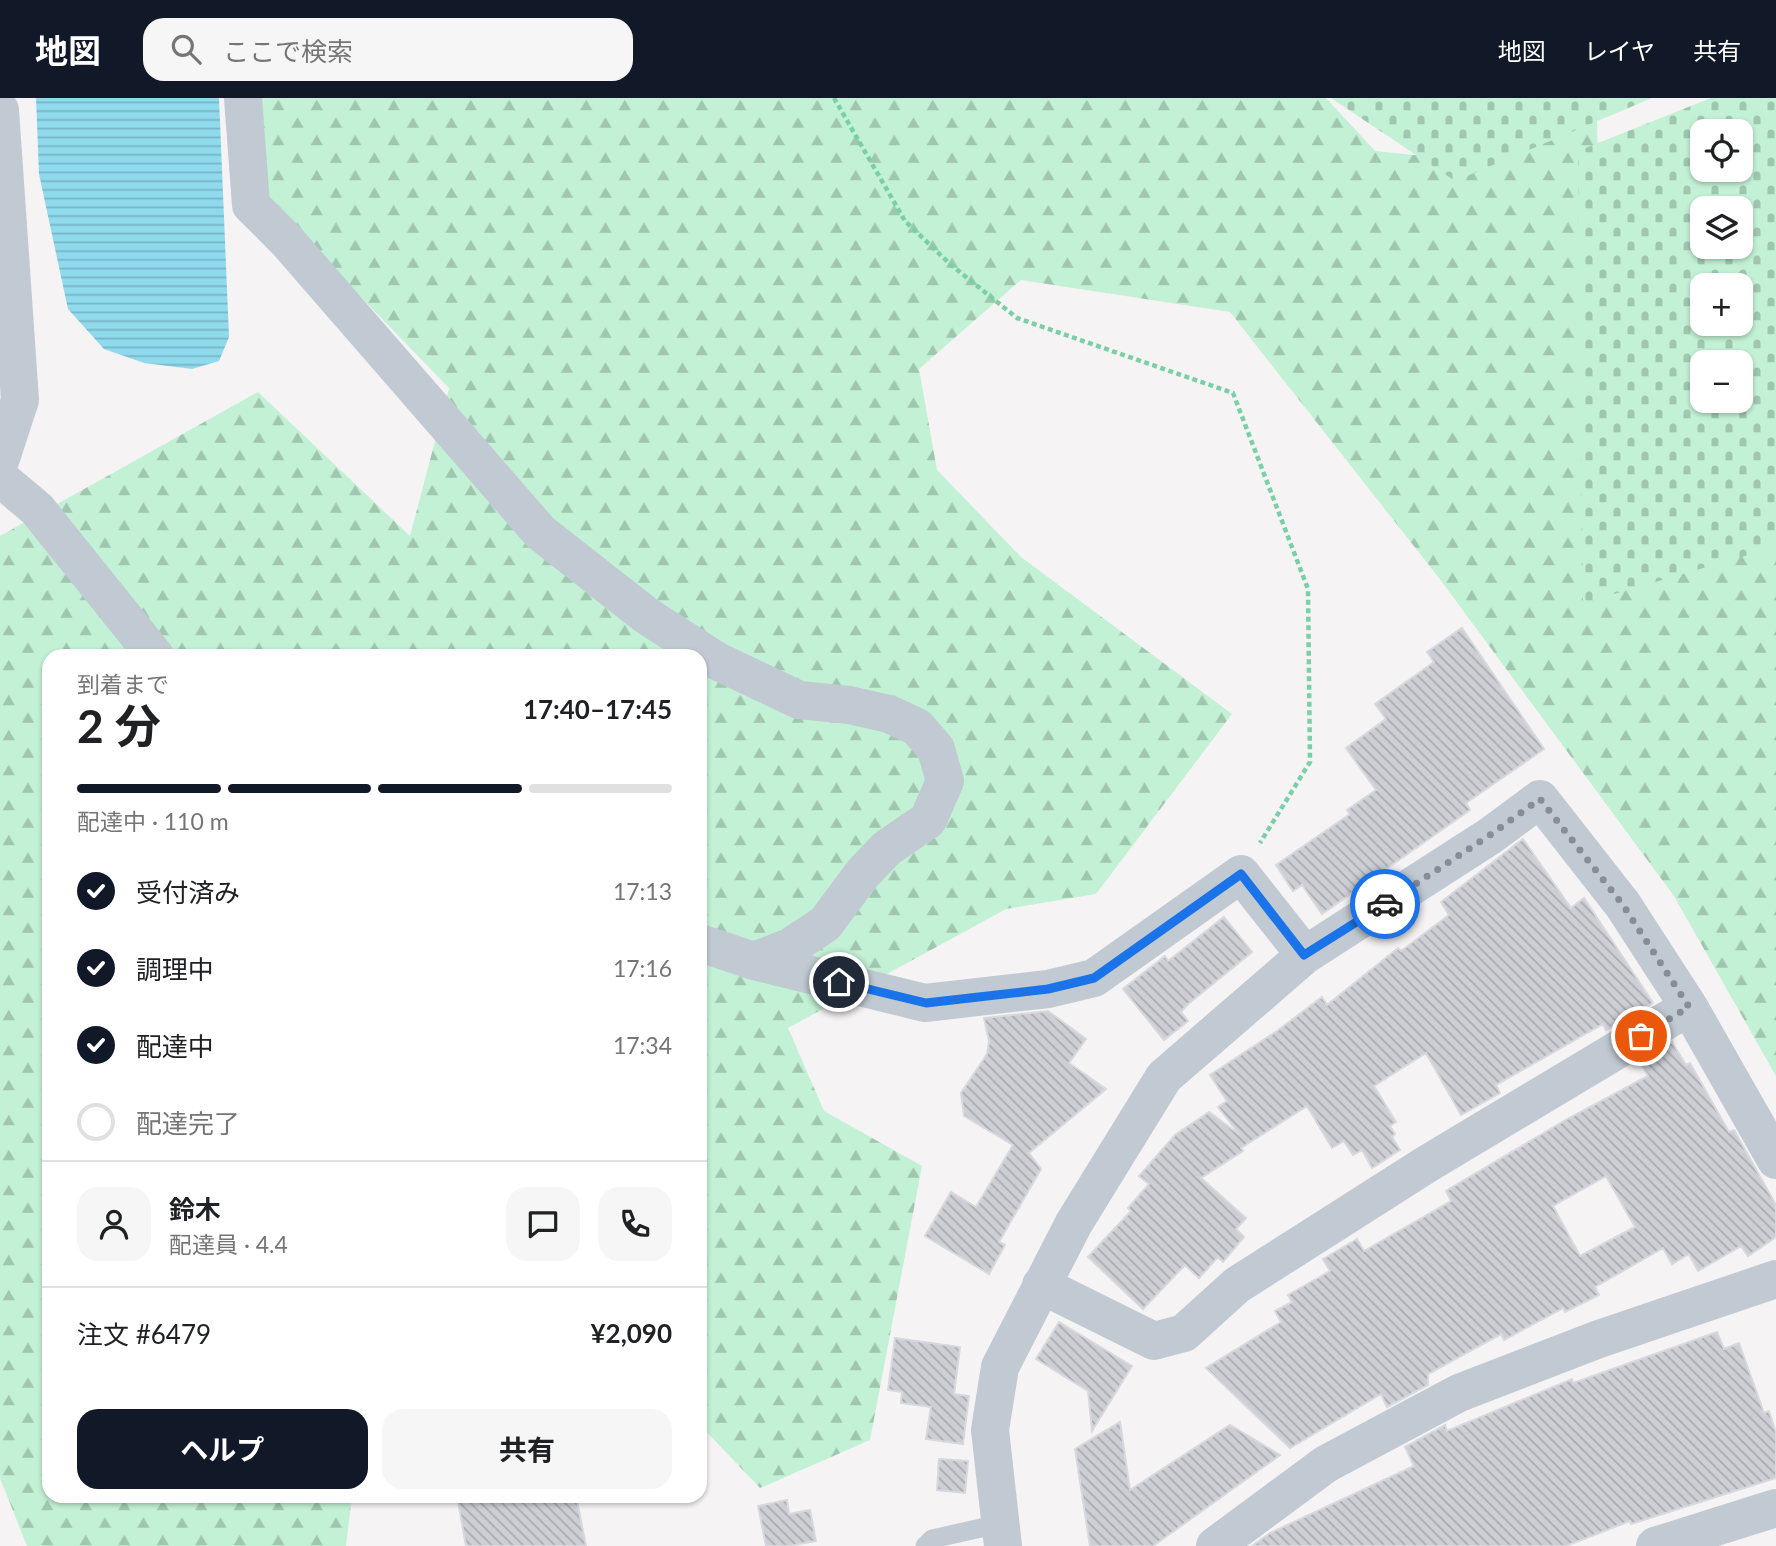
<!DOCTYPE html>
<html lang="ja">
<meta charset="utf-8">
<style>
:root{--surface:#fff;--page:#f6f6f6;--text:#202124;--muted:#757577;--line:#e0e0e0;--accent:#111827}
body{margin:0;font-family:Lato,"Noto Sans JP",sans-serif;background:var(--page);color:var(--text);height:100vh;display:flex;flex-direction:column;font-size:26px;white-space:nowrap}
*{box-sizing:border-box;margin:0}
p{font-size:23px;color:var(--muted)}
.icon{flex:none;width:38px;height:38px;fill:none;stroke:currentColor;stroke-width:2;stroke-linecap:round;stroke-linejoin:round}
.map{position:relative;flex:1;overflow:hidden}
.drawer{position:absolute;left:42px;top:551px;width:665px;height:854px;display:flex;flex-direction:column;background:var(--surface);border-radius:21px;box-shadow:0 2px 5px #0004}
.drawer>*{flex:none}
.tools{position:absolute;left:1690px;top:21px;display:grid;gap:14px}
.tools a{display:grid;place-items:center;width:63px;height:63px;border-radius:14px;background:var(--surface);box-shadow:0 2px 5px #0004;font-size:35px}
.pin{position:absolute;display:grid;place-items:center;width:60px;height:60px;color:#fff;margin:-30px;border:4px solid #fff;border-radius:50%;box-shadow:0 2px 7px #0007}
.courier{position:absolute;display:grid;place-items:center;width:70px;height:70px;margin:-35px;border:5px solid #1a73e8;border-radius:50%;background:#fff;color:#222;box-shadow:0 2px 9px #0007}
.head em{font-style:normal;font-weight:700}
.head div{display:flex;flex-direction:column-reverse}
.head{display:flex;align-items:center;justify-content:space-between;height:119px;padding:0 35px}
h1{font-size:46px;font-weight:700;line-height:52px}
.bar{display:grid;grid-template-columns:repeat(4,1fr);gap:10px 7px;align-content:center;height:84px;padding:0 35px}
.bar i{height:9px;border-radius:5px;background:var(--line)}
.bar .selected{background:var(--accent)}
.bar p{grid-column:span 4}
.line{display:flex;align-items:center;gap:18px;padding:0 35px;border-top:2px solid var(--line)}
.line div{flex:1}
.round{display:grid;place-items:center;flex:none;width:74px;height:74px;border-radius:21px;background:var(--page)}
ol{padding:0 35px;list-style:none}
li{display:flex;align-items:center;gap:21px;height:77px}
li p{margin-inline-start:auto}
li .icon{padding:7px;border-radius:50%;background:var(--accent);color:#fff;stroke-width:4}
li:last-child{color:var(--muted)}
li i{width:38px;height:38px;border:4px solid var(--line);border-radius:50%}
.primary-button{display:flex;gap:14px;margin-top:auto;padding:14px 35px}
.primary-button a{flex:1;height:80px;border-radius:21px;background:var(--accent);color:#fff;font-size:28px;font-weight:700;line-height:80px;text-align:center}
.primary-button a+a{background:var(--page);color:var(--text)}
header{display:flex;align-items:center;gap:42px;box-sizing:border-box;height:98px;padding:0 35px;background:var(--accent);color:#fff}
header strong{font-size:33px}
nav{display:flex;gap:38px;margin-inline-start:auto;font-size:24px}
.search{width:490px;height:63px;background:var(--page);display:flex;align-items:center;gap:18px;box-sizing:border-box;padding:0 24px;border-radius:21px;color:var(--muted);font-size:26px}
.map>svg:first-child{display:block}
.forest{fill:url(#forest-firs)}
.cemetery{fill:url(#cemetery-stones);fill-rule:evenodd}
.water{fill:url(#water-rules)}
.building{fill:url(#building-back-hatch);stroke:#d7d9de;stroke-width:2;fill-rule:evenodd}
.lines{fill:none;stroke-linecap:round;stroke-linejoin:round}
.path{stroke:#7ad0a6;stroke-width:4.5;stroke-dasharray:5 3.5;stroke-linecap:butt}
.lane{stroke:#c1cad2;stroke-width:19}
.street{stroke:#c1cad2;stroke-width:38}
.done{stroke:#868d94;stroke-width:7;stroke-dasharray:0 12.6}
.route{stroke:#1a73e8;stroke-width:9}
</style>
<header>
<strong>地図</strong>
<div class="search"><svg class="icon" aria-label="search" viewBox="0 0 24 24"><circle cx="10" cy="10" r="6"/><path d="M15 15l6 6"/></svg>ここで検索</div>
<nav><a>地図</a><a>レイヤ</a><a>共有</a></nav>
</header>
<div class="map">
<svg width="1776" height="1448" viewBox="0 0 1776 1448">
<defs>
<pattern id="forest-firs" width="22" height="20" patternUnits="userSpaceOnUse" patternTransform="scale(1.75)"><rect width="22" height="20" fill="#c3f1d5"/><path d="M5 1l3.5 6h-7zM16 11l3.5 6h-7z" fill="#a0c6b0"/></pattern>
<pattern id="cemetery-stones" width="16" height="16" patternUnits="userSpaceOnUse" patternTransform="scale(1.75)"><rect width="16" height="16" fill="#c3f1d5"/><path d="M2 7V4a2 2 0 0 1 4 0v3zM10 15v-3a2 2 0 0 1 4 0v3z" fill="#a0c6b0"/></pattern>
<pattern id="water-rules" width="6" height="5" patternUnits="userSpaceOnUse" patternTransform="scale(1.75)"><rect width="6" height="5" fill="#90daee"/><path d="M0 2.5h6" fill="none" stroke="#78b4c4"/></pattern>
<pattern id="building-back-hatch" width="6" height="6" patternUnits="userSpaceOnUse" patternTransform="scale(1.75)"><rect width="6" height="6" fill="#cdcfd5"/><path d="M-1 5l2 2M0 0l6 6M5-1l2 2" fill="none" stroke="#a8abb0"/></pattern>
</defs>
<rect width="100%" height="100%" fill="#f5f3f3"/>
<path class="forest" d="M255,0H1326L1375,53L1444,60L1597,16L1602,441L1776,422V978L1674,798L1439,480L1230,214L1021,182L919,271L937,372L1021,459L1232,616L1096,796L1006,811L788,930L824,1013L922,1068L870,1342L760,1390L700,1327V558H49V1398H352L346,1448H27L0,1380V438L258,294L410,438L449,290L264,99Z"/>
<path class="cemetery" d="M1331,0H1652L1455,83Z
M1711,0H1776V449L1583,505L1578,53ZM1703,33H1741V72H1703ZM1703,110H1741V149H1703ZM1703,187H1741V226H1703ZM1703,264H1741V303H1703Z"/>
<path class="water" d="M36,0H219L229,239L219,263L192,271L144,265L104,251L68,211L39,76Z"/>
<path class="building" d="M1462,530L1544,651L1466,705L1470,712L1322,816L1302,787L1293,793L1276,767L1350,716L1347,712L1376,692L1346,650L1386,621L1375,606L1434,564L1427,554Z
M1523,741L1571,810L1584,800L1653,905L1606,932L1603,926L1496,987L1500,995L1461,1017L1426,955L1374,988L1396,1024L1390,1028L1395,1036L1392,1039L1400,1052L1372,1070L1362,1052L1353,1057L1344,1043L1332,1050L1307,1008L1241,1050L1243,1053L1201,1080L1246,1120L1236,1131L1244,1139L1223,1164L1218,1159L1199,1180L1185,1167L1143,1211L1088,1159L1131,1113L1128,1110L1149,1086L1139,1078L1175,1037L1209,1014L1240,1037L1218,1009L1227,1003L1210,977L1277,933L1322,899L1327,907L1398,850L1401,853L1449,817L1441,804Z
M1224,819L1252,854L1187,907L1181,914L1188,923L1164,942L1123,891L1165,858L1168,863Z
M1048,913L1086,941L1069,965L1106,991L1029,1055L1041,1071L999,1144L1005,1147L989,1176L925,1138L951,1094L976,1109L1013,1047L964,1018L961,995L987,956L989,943L984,920Z
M1672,944L1686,967L1690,965L1729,1034L1734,1032L1776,1107V1139L1748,1158L1741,1148L1698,1173L1689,1156L1672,1166L1663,1150L1595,1189L1599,1197L1565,1214L1563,1210L1504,1242L1501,1236L1428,1276V1287L1387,1309L1381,1296L1290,1350L1206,1270L1281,1224L1275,1213L1292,1204L1288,1197L1330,1173L1323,1161L1357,1141L1364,1153L1451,1103L1446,1093L1569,1020L1648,978L1640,964ZM1606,1078L1635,1129L1580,1158L1553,1108Z
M1059,1224L1132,1268L1092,1333L1088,1293L1036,1261Z
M1717,1234L1724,1251L1739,1245L1764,1315L1769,1313L1776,1335V1380L1631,1426L1630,1423L1566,1448H1252L1270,1435L1414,1368L1405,1349L1445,1327L1447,1333L1572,1281L1573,1285Z
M895,1240L960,1249L954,1296L969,1298L963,1346L926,1341L931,1309L901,1305L902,1294L888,1292Z
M1120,1324L1130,1392L1230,1327L1280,1357L1153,1448H1090L1075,1351Z
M939,1361L968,1363L965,1395L937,1392Z
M457,1398H576L586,1448H466Z
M787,1402L789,1416L810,1412L816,1443L789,1448H766L758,1408Z"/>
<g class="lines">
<path class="path" d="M834,0L905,123L950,166L1017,220L1233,295L1308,491L1310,664L1260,745"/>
<path class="lane" d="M925,1448L932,1441L999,1426"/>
<path class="street" d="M243,0L251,107L287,143L540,434L647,518L717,563L799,602L849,607L889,616L917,629L936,651L945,683L928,722L887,750L863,775L825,826L790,849L754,863L700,845
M0,12L20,302L0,363
M0,380L37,411L155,558
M754,863L925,905L1048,891L1094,880L1241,776L1305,857
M1041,1187L1154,1243L1184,1235L1237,1187L1427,1066L1689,909
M1003,1448L990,1332L1000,1269L1074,1125L1164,979L1305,857L1490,738L1540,701L1623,807L1689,909L1776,1062
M1215,1448L1326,1366L1459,1295L1599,1241L1776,1181
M1655,1448L1776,1410"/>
</g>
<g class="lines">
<path class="done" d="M1385,806L1490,737L1540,701L1623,807L1689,909L1641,938"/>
<path class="route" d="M839,884L926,905L1048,891L1094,880L1241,776L1304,857L1385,806"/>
</g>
</svg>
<div class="tools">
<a><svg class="icon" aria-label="locate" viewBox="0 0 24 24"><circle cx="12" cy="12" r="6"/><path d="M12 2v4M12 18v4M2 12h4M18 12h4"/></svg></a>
<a><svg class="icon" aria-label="layers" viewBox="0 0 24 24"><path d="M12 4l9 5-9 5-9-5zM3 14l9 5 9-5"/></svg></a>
<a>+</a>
<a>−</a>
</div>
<div class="pin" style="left:1641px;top:938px;background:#ea580c"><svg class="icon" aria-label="bag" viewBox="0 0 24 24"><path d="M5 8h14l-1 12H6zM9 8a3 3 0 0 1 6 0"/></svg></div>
<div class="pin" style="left:839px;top:884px;background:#1f2937"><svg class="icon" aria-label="home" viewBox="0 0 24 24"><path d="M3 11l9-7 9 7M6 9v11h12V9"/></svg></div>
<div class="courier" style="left:1385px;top:806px"><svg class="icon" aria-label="car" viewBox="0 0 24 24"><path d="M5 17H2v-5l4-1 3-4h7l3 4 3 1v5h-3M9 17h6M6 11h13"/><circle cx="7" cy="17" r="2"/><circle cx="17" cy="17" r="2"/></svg></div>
<section class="drawer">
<div class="head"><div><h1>2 分</h1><p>到着まで</p></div><em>17:40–17:45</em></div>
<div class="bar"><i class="selected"></i><i class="selected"></i><i class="selected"></i><i></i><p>配達中 · 110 m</p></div>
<ol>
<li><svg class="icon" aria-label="check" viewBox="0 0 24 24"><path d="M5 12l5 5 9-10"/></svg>受付済み<p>17:13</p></li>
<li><svg class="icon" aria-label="check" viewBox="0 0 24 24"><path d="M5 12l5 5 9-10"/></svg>調理中<p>17:16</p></li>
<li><svg class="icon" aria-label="check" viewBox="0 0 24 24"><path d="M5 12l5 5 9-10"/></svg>配達中<p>17:34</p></li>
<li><i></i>配達完了</li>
</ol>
<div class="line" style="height:126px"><a class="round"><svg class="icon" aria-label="person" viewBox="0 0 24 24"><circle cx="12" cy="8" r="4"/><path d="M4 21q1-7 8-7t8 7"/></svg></a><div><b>鈴木</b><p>配達員 · 4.4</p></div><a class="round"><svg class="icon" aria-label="chat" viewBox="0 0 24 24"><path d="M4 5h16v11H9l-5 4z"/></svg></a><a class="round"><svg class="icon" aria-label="phone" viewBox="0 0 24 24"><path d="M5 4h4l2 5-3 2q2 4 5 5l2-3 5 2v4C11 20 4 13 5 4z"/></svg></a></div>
<div class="line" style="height:91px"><div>注文 #6479</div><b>¥2,090</b></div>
<div class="primary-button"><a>ヘルプ</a><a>共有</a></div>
</section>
</div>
